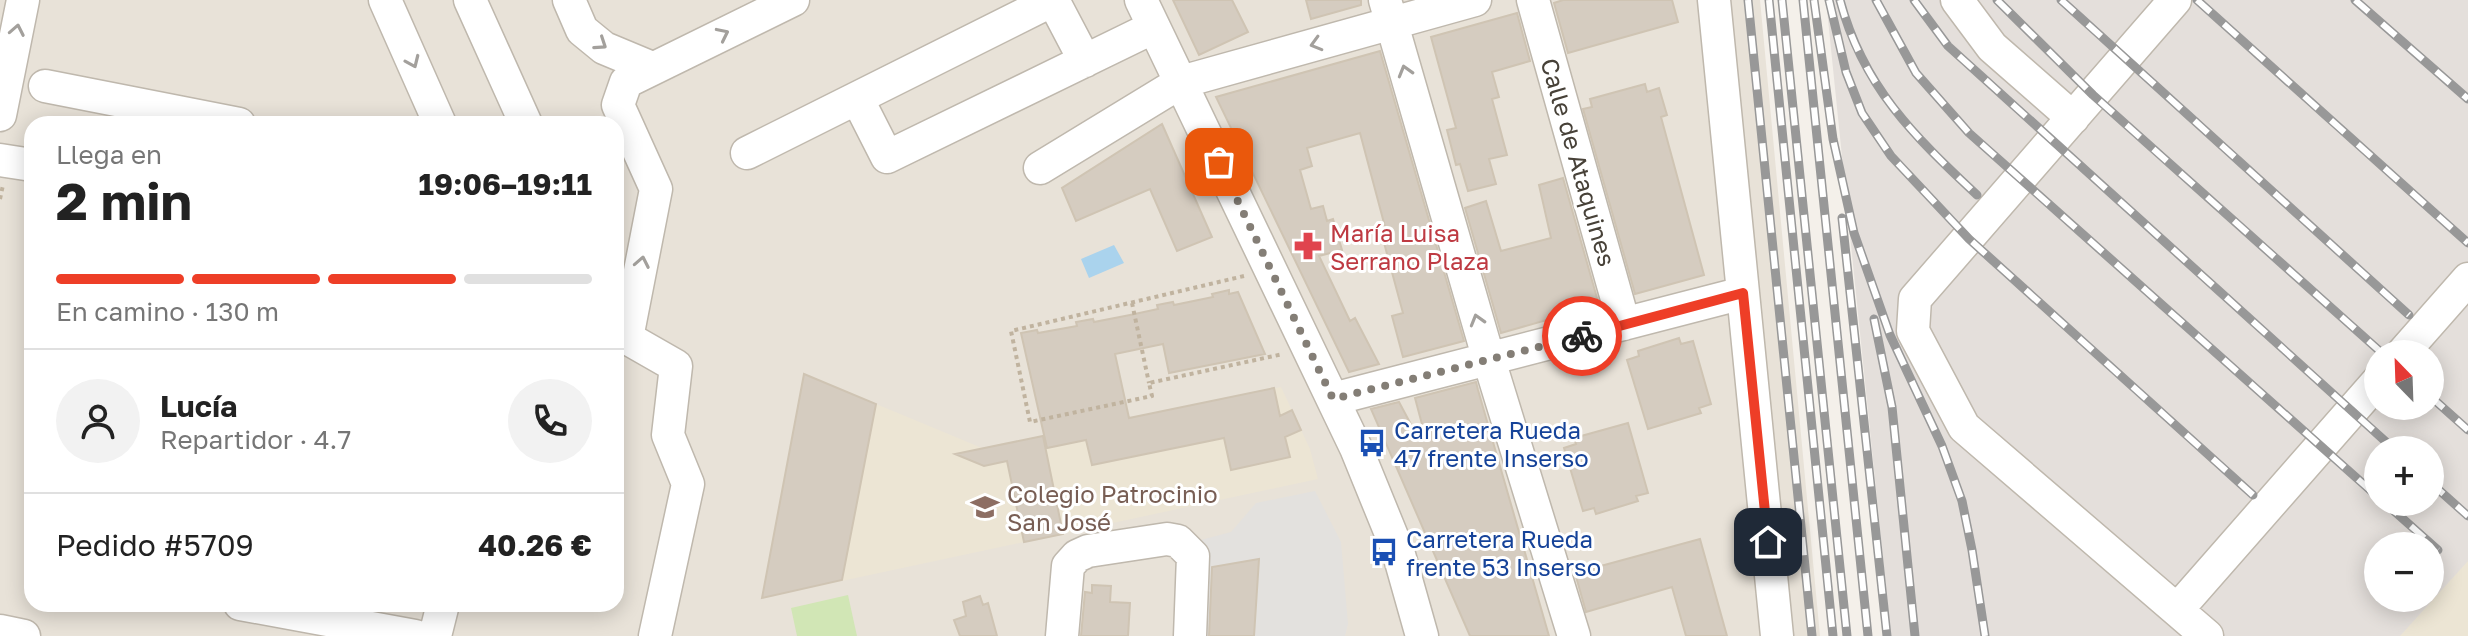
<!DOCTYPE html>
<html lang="es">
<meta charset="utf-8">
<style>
:root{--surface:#fff;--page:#f2f2f2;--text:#222;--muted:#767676;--line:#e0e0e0;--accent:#ee3e27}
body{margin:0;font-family:"Golos Text",sans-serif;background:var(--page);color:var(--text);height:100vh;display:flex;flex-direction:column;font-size:30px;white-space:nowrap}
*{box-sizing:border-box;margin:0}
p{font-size:26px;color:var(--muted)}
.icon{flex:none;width:44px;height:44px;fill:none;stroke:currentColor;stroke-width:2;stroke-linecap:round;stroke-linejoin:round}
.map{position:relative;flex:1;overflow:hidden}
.sheet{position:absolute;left:24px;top:116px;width:600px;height:496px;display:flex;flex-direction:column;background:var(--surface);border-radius:24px;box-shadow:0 4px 20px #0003}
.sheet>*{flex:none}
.needle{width:52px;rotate:337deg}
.controls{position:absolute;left:2364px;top:340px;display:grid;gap:16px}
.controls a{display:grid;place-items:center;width:80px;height:80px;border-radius:50%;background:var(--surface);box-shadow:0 4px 20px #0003;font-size:40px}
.pin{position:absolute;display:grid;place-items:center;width:68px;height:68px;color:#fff;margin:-34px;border-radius:16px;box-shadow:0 4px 12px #0006}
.courier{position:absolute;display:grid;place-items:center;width:80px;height:80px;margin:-40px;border:6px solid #ee3e27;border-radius:50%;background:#fff;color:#222;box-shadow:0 2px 10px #0007}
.head em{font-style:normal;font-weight:700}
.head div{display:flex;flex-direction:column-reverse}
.head{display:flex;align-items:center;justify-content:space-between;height:136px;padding:0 32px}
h1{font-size:52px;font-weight:700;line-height:60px}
.bar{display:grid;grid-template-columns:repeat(4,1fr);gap:12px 8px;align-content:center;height:96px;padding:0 32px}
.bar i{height:10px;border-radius:6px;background:var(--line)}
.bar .active{background:var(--accent)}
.bar p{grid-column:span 4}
.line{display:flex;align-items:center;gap:20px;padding:0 32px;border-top:2px solid var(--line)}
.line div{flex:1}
.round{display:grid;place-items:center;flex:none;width:84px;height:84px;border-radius:42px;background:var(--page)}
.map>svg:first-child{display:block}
.residential{fill:#e8e2d8;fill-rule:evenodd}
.industrial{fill:#e4dfdb;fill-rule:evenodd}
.education{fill:#ece5d4}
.green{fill:#d1e6b5}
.parking{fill:#e3e1de}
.water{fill:#aad3ed}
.building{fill:#d5ccc0;stroke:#cfc4b3;stroke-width:2}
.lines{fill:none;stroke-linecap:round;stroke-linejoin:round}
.minor-casing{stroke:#bfb8ad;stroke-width:35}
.path{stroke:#c0b39f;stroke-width:4;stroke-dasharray:4 4;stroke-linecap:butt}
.minor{stroke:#fff;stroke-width:32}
.rail-casing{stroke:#989898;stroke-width:9}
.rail{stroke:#fff;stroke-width:6;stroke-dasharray:18;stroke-linecap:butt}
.oneway{stroke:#a3a09c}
.done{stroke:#847e76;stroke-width:8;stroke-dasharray:0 14.4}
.route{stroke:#ee3e27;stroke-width:10}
.labels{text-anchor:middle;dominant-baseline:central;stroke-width:6;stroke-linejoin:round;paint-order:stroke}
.street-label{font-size:24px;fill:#474138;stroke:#fff}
.health-label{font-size:24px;fill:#be3a42;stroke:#fff;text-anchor:start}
.transit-label{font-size:24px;fill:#164399;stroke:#fff;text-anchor:start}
.education-label{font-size:24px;fill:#785e54;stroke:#fff;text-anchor:start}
</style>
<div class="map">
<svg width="2468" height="636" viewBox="0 0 2468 636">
<rect width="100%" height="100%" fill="#f4f0ea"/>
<path class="residential" d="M0,0H1760L1820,636H0ZM32,124H616V604H32Z"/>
<path class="industrial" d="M1826,0H2468V636H1891ZM2378,354H2430V406H2378ZM2378,450H2430V502H2378ZM2378,546H2430V598H2378Z"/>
<path class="education" d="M804,374L982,448L1281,387L1310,449L1318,479L762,598Z
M2468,561V636H2400Z"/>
<path class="green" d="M848,595L857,636H797L791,608Z"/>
<path class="parking" d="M1315,491L1341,542L1348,624L1345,636H1198L1201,540L1231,532L1256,503Z"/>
<path class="water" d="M1114,245L1124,263L1089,278L1081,259Z"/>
<path class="building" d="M1173,0H1232L1248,32L1199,55Z
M1306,0H1361V5L1311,19Z
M1563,0H1672L1678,22L1568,53L1554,3Z
M1517,13L1530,61L1492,72L1499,97L1492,99L1507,155L1489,159L1496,184L1468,191L1460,164L1456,165L1447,130L1456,128L1431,37Z
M1380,51L1464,341L1403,357L1392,316L1403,313L1383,239L1388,238L1360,133L1307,148L1312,166L1300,170L1311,209L1323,206L1327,221L1333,219L1342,250L1319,256L1350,321L1355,318L1379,364L1349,372L1216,97Z
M1645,84L1647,92L1659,88L1667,115L1661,117L1704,275L1635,294L1583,109L1592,107L1590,99Z
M1162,124L1212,237L1177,251L1150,189L1076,221L1062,188Z
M1563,178L1599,305L1501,333L1465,208L1486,201L1501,251L1551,238L1539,185Z
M1229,290V294L1238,292L1265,354L1169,373L1163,344L1115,354L1129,418L1274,388L1280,416L1292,410L1301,430L1285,437L1290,457L1231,470L1224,438L1092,465L1086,440L1047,448L1021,333L1037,330L1038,333L1077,326L1076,322L1093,319L1094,322L1130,315L1158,309L1157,305L1173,302L1174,305L1213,297L1212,294Z
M1679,338L1681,344L1693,341L1711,404L1699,408L1701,413L1648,429L1627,360L1639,356L1638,351Z
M804,374L876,404L842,580L762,598Z
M1476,382L1478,390L1549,636H1470L1371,409L1399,402L1415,432L1423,428L1415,398Z
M1628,423L1648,493L1636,496L1638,501L1596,514L1594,508L1583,511L1564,448L1576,444L1574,438Z
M1043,436L1063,534L1024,542L1007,461L984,466L955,454Z
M1700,539L1727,636H1686L1672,587L1586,612L1575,573Z
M1259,559L1254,636H1209L1212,567Z
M1092,585L1111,586L1110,602L1130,603L1128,636H1081L1085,592L1092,593Z
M980,596L983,605L988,603L997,636H960L954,620L966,616L963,602Z"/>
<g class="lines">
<defs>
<path id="minor" d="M385,0L440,124
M470,0L526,124
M569,0L582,30L604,48L652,68
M1053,0L1085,61
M1141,0L1356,448L1398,551L1422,636
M1385,0L1489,360L1574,636
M1533,0L1624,324
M1714,0L1777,636
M1957,0L1992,47L2073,118
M2175,0L1915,299L1913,331L1964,427L2207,636
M45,86L239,124
M857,98L887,157L1154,27
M0,115L23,0
M747,153L1053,0
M0,160L32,165
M1040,168L1181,82L1475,0
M616,336L627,338L676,366L668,435L688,484L655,636
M627,338L656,189L618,105L626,82L793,0
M2402,354L2468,279
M1333,399L1743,293
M240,604L415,636
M2177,610L2378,381
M0,631L24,636
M435,636L443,604
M1062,636L1068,566L1077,556L1088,551L1167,539L1178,541L1193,556L1190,636"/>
</defs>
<use href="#minor" class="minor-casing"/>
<path class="path" d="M0,199L3,185
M1244,276L1011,331L1030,422L1152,396L1149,383L1283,354
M1132,303L1149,383"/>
<use href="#minor" class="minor"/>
<defs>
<path id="rail" d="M1748,0L1812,636
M1769,0L1833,636
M1782,0L1847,636
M1803,0L1868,636
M1814,0L1833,139L1854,233L1890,335L1942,446L1962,501L1972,550L1985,636
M1829,0L1846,72L1862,113L1891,156L1969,239L2253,495
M1840,0C1863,87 1914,136 1977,195
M1876,0L1916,73L1969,133L2378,497
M1914,0L1948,46L2395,450
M1997,0L2093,95L2383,354
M2061,0L2409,315
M2197,0L2468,243
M2355,0L2468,99
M1842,218L1887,636
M1874,319L1892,407L1915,636
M2430,396L2468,430
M2430,482L2468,516
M2384,502L2438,550"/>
</defs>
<use href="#rail" class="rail-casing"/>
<use href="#rail" class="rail"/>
</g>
<defs><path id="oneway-chevron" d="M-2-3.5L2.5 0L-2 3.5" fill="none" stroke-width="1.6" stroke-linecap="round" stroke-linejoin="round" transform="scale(2)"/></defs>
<g class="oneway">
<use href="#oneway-chevron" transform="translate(17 30) rotate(-79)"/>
<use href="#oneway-chevron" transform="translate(723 34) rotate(-26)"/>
<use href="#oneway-chevron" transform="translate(601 44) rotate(34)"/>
<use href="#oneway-chevron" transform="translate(1316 44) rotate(164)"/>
<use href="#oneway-chevron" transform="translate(413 62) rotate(66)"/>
<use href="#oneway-chevron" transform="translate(1405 71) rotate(-106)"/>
<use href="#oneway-chevron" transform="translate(642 262) rotate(-79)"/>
<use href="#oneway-chevron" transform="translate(1477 320) rotate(-106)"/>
</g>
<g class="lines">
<path class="done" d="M1219,162L1333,399L1582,336"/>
<path class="route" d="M1582,336L1743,293L1768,542"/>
</g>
<defs>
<symbol id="pharmacy-bare" viewBox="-9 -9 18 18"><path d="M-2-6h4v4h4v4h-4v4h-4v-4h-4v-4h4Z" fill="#e0444e" stroke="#fff" stroke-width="2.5" paint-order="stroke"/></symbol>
<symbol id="bus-bare" viewBox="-9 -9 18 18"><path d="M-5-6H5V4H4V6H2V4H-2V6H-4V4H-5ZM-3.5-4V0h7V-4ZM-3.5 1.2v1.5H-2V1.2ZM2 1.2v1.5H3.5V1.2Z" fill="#1a4fb4" stroke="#fff" stroke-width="2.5" paint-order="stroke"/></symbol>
<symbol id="school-bare" viewBox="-9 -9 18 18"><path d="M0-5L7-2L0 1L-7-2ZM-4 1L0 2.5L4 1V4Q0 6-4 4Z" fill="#8d6e63" stroke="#fff" stroke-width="2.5" paint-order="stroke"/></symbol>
</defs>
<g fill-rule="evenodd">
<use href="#pharmacy-bare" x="1288" y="226" width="40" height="40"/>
<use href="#bus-bare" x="1352" y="423" width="40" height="40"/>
<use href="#school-bare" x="965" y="487" width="40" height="40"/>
<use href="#bus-bare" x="1364" y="532" width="40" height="40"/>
</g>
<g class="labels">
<g class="street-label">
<text transform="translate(1579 162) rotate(74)">Calle de Ataquines</text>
</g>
<g class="health-label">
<text x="1330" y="232">María Luisa<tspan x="1330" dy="28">Serrano Plaza</tspan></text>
</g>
<g class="transit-label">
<text x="1394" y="429">Carretera Rueda<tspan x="1394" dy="28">47 frente Inserso</tspan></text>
<text x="1406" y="538">Carretera Rueda<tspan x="1406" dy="28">frente 53 Inserso</tspan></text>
</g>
<g class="education-label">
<text x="1007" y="493">Colegio Patrocinio<tspan x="1007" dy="28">San José</tspan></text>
</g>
</g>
</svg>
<div class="controls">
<a><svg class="needle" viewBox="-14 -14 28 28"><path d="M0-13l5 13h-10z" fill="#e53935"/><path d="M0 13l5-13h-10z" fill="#767676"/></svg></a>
<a>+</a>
<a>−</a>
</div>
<div class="pin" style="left:1219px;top:162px;background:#ea580c"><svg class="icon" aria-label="bag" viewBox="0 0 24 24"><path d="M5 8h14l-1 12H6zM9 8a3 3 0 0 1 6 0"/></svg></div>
<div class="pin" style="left:1768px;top:542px;background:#1f2937"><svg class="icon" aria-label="home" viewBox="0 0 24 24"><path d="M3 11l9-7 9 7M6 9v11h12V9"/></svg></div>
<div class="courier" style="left:1582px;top:336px"><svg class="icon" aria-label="bike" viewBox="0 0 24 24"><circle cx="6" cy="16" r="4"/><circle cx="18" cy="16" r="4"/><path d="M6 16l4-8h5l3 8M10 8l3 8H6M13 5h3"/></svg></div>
<section class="sheet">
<div class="head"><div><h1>2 min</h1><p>Llega en</p></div><em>19:06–19:11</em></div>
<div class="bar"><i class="active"></i><i class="active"></i><i class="active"></i><i></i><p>En camino · 130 m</p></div>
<div class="line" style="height:144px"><a class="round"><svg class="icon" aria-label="person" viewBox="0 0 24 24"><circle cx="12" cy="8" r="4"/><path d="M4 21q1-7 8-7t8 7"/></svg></a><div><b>Lucía</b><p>Repartidor · 4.7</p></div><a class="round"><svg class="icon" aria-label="phone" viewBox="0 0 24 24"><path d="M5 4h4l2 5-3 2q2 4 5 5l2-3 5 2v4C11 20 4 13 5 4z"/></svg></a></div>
<div class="line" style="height:104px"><div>Pedido #5709</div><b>40.26 €</b></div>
</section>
</div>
